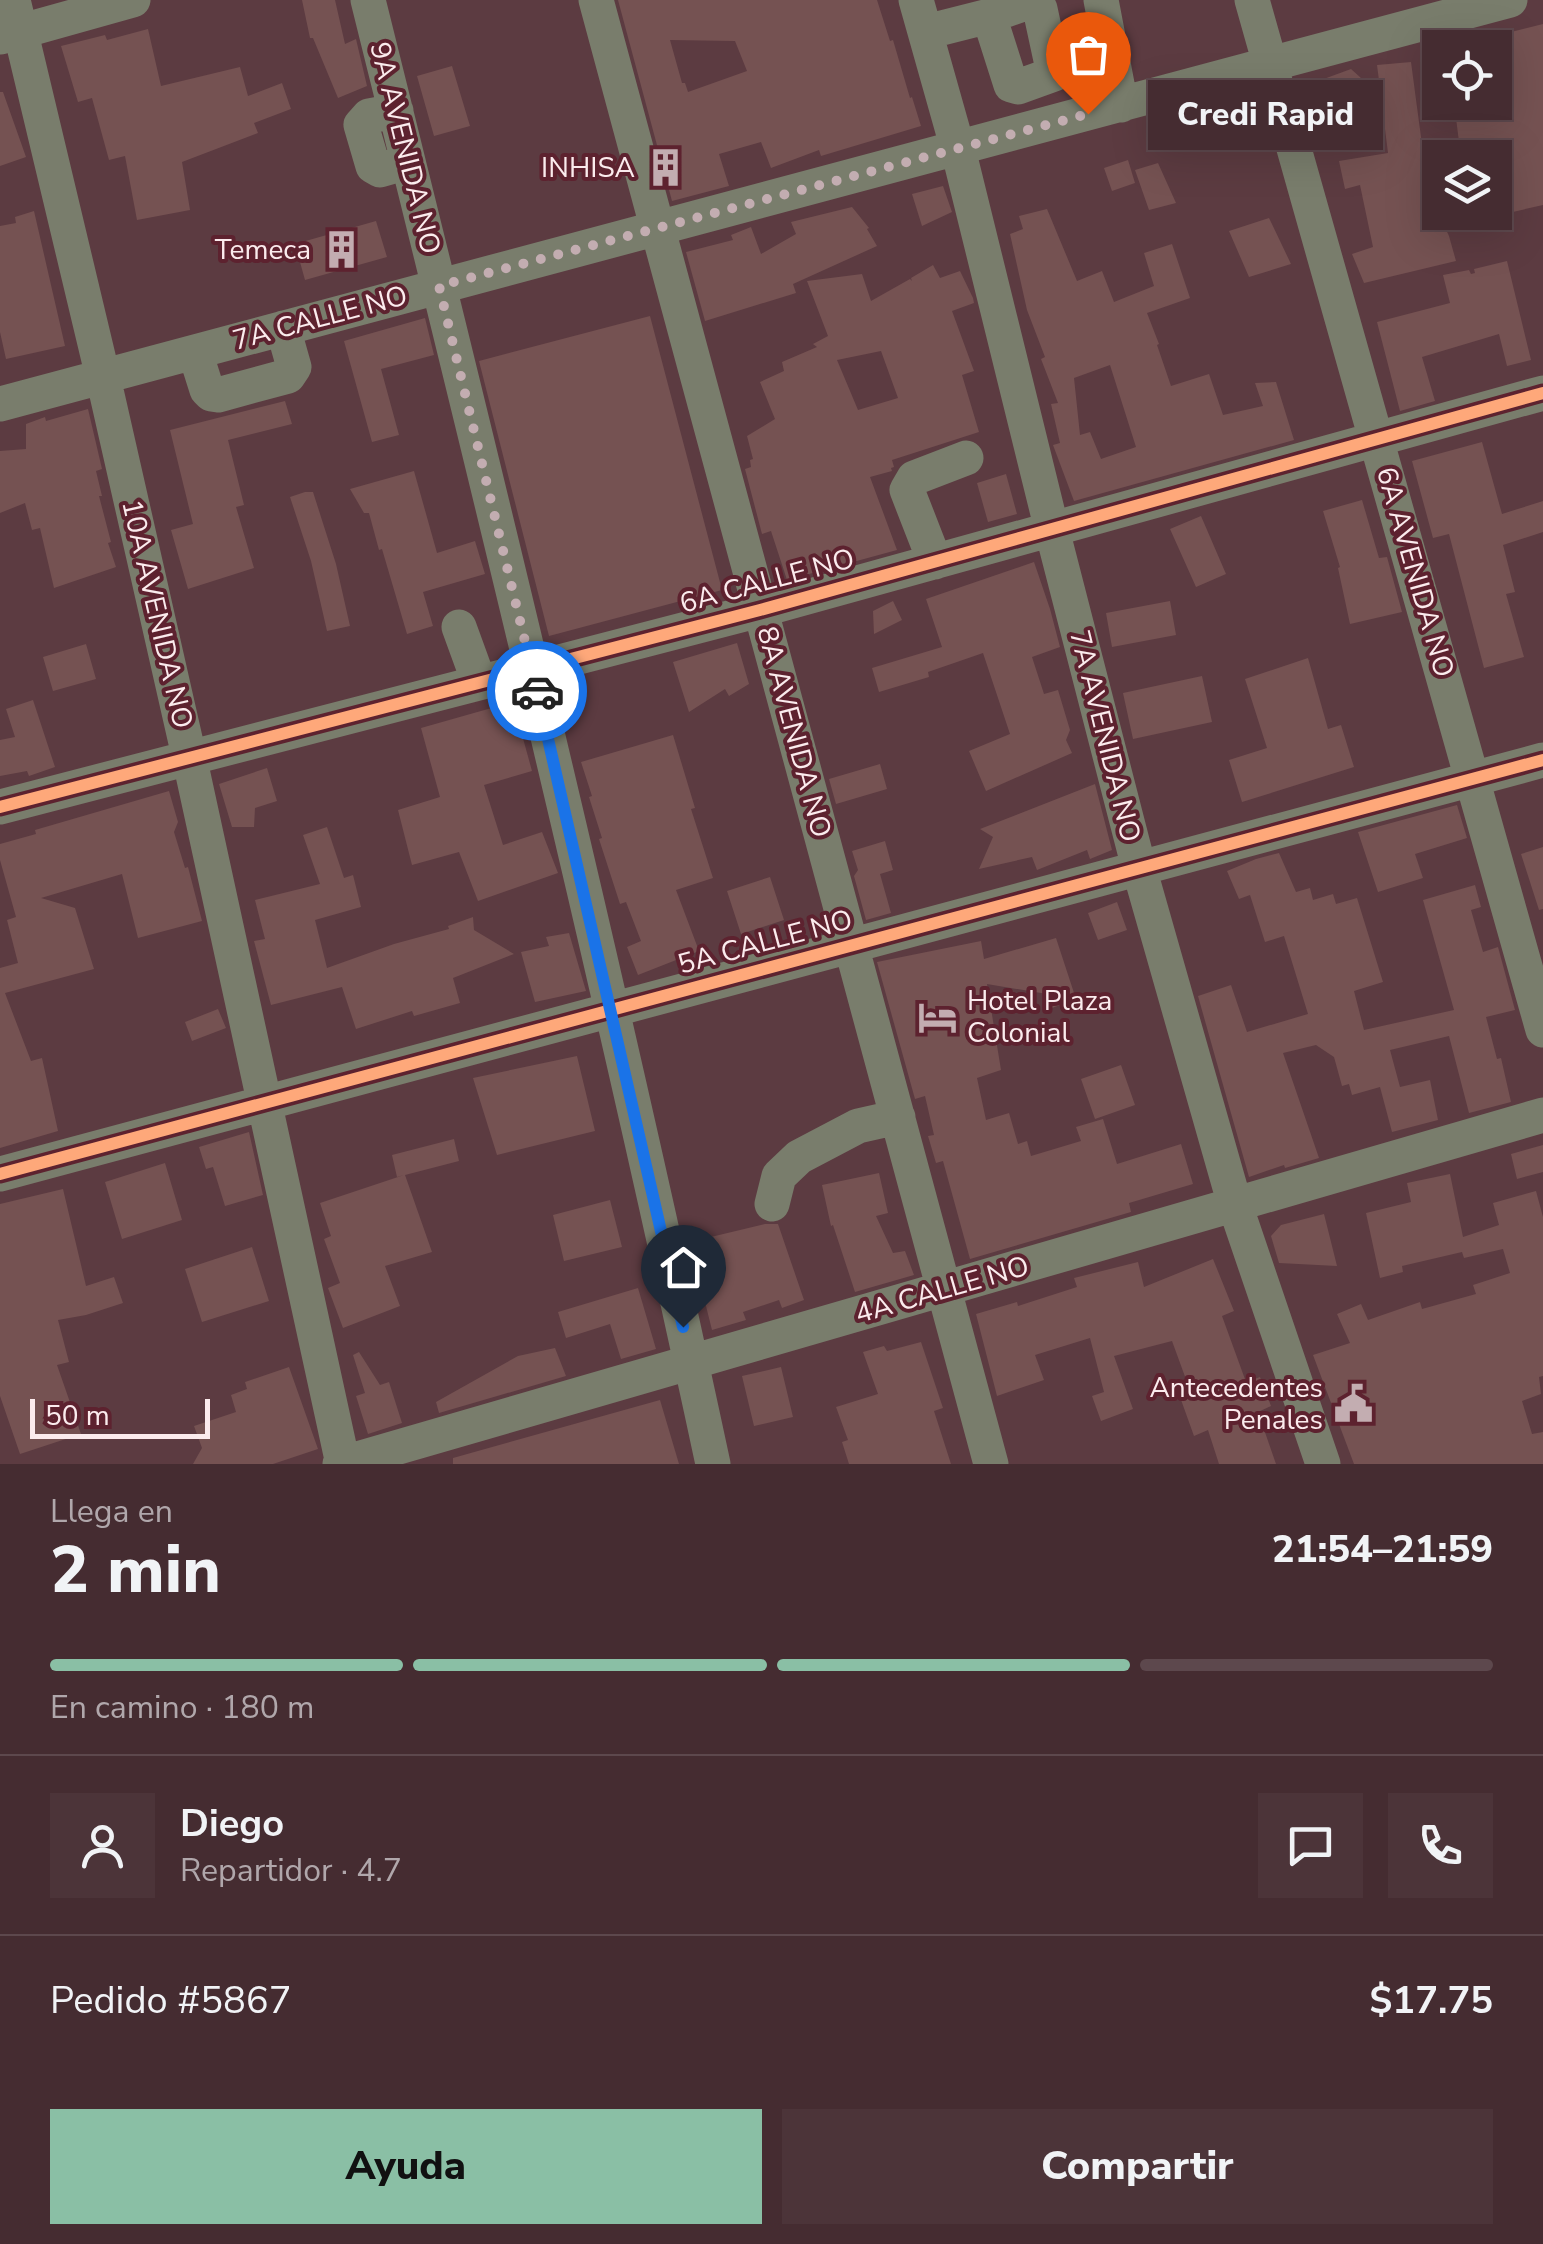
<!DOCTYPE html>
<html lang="es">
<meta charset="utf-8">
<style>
:root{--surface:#452c31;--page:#4c3439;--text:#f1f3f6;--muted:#b0a7ab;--line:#5d484d;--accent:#8abfa5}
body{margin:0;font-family:"Nunito Sans",sans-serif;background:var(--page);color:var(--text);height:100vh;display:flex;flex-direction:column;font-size:38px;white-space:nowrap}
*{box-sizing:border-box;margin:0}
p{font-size:32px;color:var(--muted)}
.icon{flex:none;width:55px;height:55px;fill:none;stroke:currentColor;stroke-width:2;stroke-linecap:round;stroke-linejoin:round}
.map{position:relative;height:1464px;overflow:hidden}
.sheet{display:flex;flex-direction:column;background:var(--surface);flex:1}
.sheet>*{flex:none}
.controls{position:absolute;left:1422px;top:30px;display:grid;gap:20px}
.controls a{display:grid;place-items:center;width:90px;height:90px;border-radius:0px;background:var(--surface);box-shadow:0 10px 40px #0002,0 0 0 2px var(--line);font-size:50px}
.scale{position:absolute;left:30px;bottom:25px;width:180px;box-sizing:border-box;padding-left:10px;border:5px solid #fbebed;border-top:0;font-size:28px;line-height:35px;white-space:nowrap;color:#fbebed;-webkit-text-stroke:8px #5d222f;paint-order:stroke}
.pin{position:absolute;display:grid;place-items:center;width:85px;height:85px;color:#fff;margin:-102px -42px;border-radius:50% 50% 50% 0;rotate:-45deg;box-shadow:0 0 10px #0007}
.pin .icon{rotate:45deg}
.courier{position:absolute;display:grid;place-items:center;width:100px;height:100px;margin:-50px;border:8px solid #1a73e8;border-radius:50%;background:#fff;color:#222;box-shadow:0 2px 12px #0007}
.bubble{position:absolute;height:70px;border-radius:0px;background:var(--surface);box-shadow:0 10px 40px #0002,0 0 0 2px var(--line);font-size:32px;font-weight:800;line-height:70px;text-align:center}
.head em{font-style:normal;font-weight:800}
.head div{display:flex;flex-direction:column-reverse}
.head{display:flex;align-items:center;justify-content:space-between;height:170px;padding:0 50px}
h1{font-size:65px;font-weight:800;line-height:75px}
.bar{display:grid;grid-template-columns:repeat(4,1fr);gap:15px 10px;align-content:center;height:120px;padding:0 50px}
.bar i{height:12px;border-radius:8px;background:var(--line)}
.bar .on{background:var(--accent)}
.bar p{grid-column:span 4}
.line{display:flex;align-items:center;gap:25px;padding:0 50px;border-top:2px solid var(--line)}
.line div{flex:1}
.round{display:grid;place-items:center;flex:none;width:105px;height:105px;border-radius:0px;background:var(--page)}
.cta{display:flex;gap:20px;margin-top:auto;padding:20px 50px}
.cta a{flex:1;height:115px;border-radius:0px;background:var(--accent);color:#111;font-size:40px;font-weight:800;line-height:115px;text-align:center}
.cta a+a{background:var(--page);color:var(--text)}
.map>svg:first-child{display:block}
.building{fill:#755252;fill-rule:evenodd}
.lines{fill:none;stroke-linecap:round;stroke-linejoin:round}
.minor{stroke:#797d6c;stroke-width:35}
.cycleway-casing{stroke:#5d222f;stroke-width:19}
.cycleway{stroke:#fea87a;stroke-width:12}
.done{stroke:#c3adb1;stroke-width:10;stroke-dasharray:0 18}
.route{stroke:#1a73e8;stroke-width:12}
.labels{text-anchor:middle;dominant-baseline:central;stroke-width:8;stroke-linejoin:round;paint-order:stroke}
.street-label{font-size:28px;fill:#fbebed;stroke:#5d222f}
.poi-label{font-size:28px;fill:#fbebed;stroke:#5d222f;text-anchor:end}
</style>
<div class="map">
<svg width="1543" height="1464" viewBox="0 0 1543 1464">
<rect width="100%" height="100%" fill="#5c3b41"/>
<path class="building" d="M302,0H335L345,44L356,39L367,86L338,98L313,38H310Z
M618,0H877L890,41L893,40L910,98L912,97L921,126L821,156L819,150L771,168L761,142L719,154L729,186L672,201ZM670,40L735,41L747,71L688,92L685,83H682Z
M1543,24V205L1495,216V158H1461L1454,102H1495V36Z
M148,29L161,86L240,67L248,96L282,83L291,109L254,123L258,133L182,162L190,210L137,220L125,156L109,160L92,98L78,102L61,46L105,35L107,40Z
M1411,62L1423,152L1440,196V217L1449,236L1456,261L1364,283L1352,254L1373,247L1360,185L1345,189L1339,161L1388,153L1381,97L1321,115L1310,84L1351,69L1381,96L1377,65Z
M452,66L470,126L434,136L417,76Z
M0,92H3L26,157L0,166Z
M1128,160L1135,183L1112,191L1104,168Z
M1158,163L1176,203L1149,210L1135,170Z
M943,186L952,212L922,226L912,194Z
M852,207L869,228L867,229L877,246L793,284L796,293L705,321L686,252L733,240L731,235L751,227L761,254L796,234L791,222Z
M1047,209L1077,281L1102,271L1114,302L1154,286L1144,253L1172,244L1190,298L1147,313L1159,344L1157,345L1171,386L1209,374L1223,415L1263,406L1255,383L1276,382L1294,440L1074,501L1053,445L1060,443L1051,404L1058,403L1041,359L1045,357L1027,310L1010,234L1023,229L1019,216ZM1110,365L1136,447L1101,459L1090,432L1080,435L1074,378Z
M34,211L65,346L6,359L0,332V226L16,223L15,217Z
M1269,218L1291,264L1249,277L1229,231Z
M376,221L387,257L305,280L295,244Z
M1507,261L1531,360L1507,366L1499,334L1422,357L1435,401L1400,411L1377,322L1450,303L1443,275L1469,270L1471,274L1475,273L1474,269Z
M933,265L940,278L960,271L973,298L974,303L952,311L974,371L962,375L979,432L892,460L894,467L891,468L892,471L870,477L897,550L787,580L771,531L762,534L745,469L751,467L750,460L753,459L747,436L775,419L760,382L784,371L782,362L817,347L813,344L828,336L807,281L862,274L871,301L910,279L912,281L911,278ZM881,351L898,398L858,410L837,360Z
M650,316L722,590L549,636L479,361Z
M425,318L434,355L381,369L399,435L372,442L344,341Z
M285,401L292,424L228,440L244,505L236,507L254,568L188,589L171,530L193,524L170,430Z
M88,409L102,469L96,471L102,496H99L111,542L108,543L116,567L54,588L40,528L32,530L25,503L0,513V451L26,449V424L45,417L46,421Z
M1482,442L1502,514L1543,501V532L1503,545L1515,592L1506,594L1524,657L1484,668L1449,534L1433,538L1412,461Z
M414,471L437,553L475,541L485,574L423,592L433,626L407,634L382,549L379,550L369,513H364L350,489Z
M1006,474L1017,514L988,522L977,483Z
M305,492H313L336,564L350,626L327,631L311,561L290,497Z
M1362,500L1379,558L1387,557L1402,612L1350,624L1338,568L1340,567L1323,511Z
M1201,516L1226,574L1196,587L1170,529Z
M1034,562L1050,609L1060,647L1032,657L1044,694L1058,690L1070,730L1066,740L1072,753L986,791L969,751L1010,734L983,653L928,672L929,677L879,692L872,668L942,647L926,599Z
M893,601L902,620L874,634L873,611Z
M1170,601L1176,635L1112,647L1106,613Z
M737,643L749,684L729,696L725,689L689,712L673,662Z
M86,644L96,679L53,691L43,657Z
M1308,658L1328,729L1341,725L1354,767L1242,802L1229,760L1267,748L1245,679Z
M1202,676L1212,722L1133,739L1123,693Z
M33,700L55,767L29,776L27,771L0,776V740L15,737L6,709Z
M513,702L532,771L484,785L503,845L542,832L558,873L478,901L459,852L412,865L398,810L440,797L421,728Z
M673,735L695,808L691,809L713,878L676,890L699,951L638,975L627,947L641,941L626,902L620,904L599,839L602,838L589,797L592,796L581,762Z
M880,764L887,789L836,804L829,779Z
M267,768L277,801L255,808L254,827H232L219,784Z
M1095,784L1112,850L1090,859L1087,850L1037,870L1032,857L979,869L993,837L980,829Z
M169,791L178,822L174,832L185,868L188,867L202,921L138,938L122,874L41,898L75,908L94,969L5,993L31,1061L42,1058L58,1131L0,1148V968L18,963L7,920L16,917L0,860V844L36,834L35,830Z
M1457,805L1467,838L1415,854L1423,878L1378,892L1358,832Z
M327,827L344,878L353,875L361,907L315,920L327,968L394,944L449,929L448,926L473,917L474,930L514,954L453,978L460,1003L414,1016L412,1011L356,1029L342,987L271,1005L254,941L265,939L255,900L320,884L303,835Z
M885,841L893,870L880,874L891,913L866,920L854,876L858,870L852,851Z
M1543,847V909L1539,910L1521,854Z
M1279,853L1296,892L1310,888L1313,900L1333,894L1336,904L1357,898L1383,982L1354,991L1364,1030L1454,1010L1423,900L1475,885L1481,907L1471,910L1483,952L1498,947L1515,1010L1486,1017L1497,1059L1501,1058L1511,1102L1469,1113L1449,1036L1390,1050L1400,1087L1430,1080L1438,1120L1392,1132L1380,1087L1352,1095L1349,1084L1342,1086L1334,1057L1316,1045L1283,1053L1319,1158L1285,1168L1284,1165L1249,1177L1198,996L1231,985L1247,1032L1308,1014L1284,936L1265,942L1250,895L1239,899L1227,871L1256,859Z
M770,877L784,920L741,934L727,891Z
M1117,902L1127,930L1098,940L1088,913Z
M569,933L586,991L535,1002L521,952L549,946L546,937Z
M1056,938L1076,999L1052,1008L1047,994L987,984L1001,1070L977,1078L986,1120L1009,1113L1018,1144L1027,1141L1031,1156L1081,1141L1076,1127L1103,1119L1117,1164L1181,1144L1193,1184L1129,1203L1131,1212L970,1259L943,1161L936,1163L928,1136L934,1135L925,1096L915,1099L877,962L981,941L984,959Z
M218,1009L226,1028L192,1041L185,1022Z
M577,1056L595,1131L497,1155L473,1078Z
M1121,1065L1135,1105L1095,1119L1081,1079Z
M249,1132L263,1195L225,1206L213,1167L206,1169L199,1147Z
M454,1139L459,1161L405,1175L432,1252L385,1266L400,1306L343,1328L328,1288L340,1283L324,1239L331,1236L320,1203L404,1175L397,1177L392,1155Z
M1543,1145V1172L1517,1179L1511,1154Z
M165,1163L182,1220L122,1239L105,1182Z
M879,1173L888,1213L876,1216L893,1253L905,1251L914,1275L855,1292L833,1225L831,1226L822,1185Z
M1450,1174L1463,1237L1499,1225L1493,1203L1536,1191L1543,1217V1376L1539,1377L1541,1394L1522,1401L1532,1434L1543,1432V1464H1354L1313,1355L1350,1343L1337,1314L1361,1304L1368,1320L1420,1302L1422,1309L1476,1294L1473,1285L1510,1273L1503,1249L1464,1258L1462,1252L1402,1266L1403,1272L1380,1278L1366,1213L1411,1202L1407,1183Z
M63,1189L86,1286L114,1277L123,1303L86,1315L58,1320L69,1362L57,1365L81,1434L20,1454L0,1396V1204Z
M610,1200L622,1247L564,1261L553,1215Z
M1324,1214L1337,1266L1279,1263L1271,1236L1281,1225Z
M765,1224H778L804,1300L782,1308L779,1300L743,1312L746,1320L712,1330L690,1242Z
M252,1247L269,1301L202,1322L185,1269Z
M1213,1259L1234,1311L1222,1316L1246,1382L1260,1377L1271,1406L1258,1412L1276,1464H1219L1208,1430L1194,1436L1180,1397L1191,1393L1172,1341L1114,1356L1133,1409L1101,1421L1092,1396L1104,1392L1090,1338L1035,1355L1044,1380L997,1396L976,1314L1017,1302L1018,1306L1077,1287L1074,1278L1138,1262L1144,1287Z
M638,1288L656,1349L621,1359L610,1324L566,1338L558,1312Z
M921,1342L943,1408L934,1411L951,1464H849L842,1442L848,1440L836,1407L878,1394L863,1352L884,1346L887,1351Z
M555,1348L566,1376L439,1413L436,1402L518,1356Z
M359,1352L380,1385L389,1382L402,1423L368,1434L356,1396L365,1393L353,1355Z
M289,1367L318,1449L273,1464H193L202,1448L194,1426L236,1412L231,1395L247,1389L245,1382Z
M781,1367L793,1417L754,1426L742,1376Z
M660,1400L679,1464H453V1458Z"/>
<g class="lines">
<path class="minor" d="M13,0L103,377L189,756L343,1464
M368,0C489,486 608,974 713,1464
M596,0L991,1464
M916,0L958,149L1052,530L1139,868L1235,1205L1323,1464
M1101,0L1121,105
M1252,0L1543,1030
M926,32L989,16L1026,3L1040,9L1054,74L1018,87L1011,85L989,16
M1,37L133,0
M396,111L369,116L361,125L373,166L380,170L408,162
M195,352L207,390L211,394L218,395L288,376L294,367L283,328
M0,404L1510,0
M935,562L907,490L914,478L966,458
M459,627L479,682
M0,807L760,610L1543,393
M0,1174L1543,760
M772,1204L779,1176L799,1157L858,1126L898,1117
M340,1464L1543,1115"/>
<defs>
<path id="cycleway" d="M0,807L760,610L1543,393
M0,1174L1543,760"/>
</defs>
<use href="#cycleway" class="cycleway-casing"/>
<use href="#cycleway" class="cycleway"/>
</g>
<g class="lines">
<path class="done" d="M537,691L439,286L1088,114"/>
<path class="route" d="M537,691L683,1327"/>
</g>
<defs>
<symbol id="building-bare" viewBox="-9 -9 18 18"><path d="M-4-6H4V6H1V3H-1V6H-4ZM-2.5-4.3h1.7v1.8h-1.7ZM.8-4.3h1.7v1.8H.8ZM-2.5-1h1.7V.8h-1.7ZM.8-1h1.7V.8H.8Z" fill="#c3adb1" stroke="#5d222f" stroke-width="2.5" paint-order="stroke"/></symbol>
<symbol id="hotel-bare" viewBox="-9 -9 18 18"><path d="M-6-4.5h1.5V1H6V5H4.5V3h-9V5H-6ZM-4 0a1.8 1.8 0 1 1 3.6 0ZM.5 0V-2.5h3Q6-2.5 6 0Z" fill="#c3adb1" stroke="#5d222f" stroke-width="2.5" paint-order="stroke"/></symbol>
<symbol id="civic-bare" viewBox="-9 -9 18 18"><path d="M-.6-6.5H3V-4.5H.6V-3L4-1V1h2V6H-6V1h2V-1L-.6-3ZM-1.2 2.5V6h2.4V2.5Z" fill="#c3adb1" stroke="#5d222f" stroke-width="2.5" paint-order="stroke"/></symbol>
</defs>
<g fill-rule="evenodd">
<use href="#building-bare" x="638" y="140" width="55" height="55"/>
<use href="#building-bare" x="314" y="222" width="55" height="55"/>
<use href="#hotel-bare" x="910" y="990" width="55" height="55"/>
<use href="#civic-bare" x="1326" y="1376" width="55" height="55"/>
</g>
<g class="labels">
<g class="street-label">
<text transform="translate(405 148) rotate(76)">9A AVENIDA NO</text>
<text transform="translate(320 318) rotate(-15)">7A CALLE NO</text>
<text transform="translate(1415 572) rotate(74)">6A AVENIDA NO</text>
<text transform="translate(767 581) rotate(-15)">6A CALLE NO</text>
<text transform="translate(157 614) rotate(77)">10A AVENIDA NO</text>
<text transform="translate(794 732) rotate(75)">8A AVENIDA NO</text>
<text transform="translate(1105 736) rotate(76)">7A AVENIDA NO</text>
<text transform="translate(765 942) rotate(-15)">5A CALLE NO</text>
<text transform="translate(942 1290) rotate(-16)">4A CALLE NO</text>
</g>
<g class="poi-label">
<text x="635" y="168">INHISA</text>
<text x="311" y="250">Temeca</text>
<text x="967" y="1001" text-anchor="start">Hotel Plaza<tspan x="967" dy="32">Colonial</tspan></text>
<text x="1323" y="1388">Antecedentes<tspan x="1323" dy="32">Penales</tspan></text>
</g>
</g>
</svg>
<div class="controls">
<a><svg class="icon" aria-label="locate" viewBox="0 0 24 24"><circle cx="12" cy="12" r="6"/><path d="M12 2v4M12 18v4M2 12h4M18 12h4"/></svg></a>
<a><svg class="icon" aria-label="layers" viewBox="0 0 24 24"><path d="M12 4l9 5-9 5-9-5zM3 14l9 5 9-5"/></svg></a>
</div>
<div class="scale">50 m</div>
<div class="pin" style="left:1088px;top:114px;background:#ea580c"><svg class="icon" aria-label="bag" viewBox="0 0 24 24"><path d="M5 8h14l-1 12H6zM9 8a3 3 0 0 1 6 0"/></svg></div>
<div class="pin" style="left:683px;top:1327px;background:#1f2937"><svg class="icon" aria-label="home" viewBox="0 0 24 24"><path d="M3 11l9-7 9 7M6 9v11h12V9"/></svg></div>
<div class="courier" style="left:537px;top:691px"><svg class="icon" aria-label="car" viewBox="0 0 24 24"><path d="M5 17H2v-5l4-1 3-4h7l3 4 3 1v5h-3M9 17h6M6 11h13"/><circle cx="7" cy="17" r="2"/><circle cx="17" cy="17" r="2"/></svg></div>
<div class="bubble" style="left:1148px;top:80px;width:235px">Credi Rapid</div>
</div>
<section class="sheet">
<div class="head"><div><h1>2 min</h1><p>Llega en</p></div><em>21:54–21:59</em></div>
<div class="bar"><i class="on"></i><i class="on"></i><i class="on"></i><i></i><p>En camino · 180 m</p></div>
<div class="line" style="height:180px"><a class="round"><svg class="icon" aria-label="person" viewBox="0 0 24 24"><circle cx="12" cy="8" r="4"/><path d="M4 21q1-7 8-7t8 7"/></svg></a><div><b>Diego</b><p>Repartidor · 4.7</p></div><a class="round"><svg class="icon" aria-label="chat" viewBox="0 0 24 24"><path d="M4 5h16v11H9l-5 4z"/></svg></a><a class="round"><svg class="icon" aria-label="phone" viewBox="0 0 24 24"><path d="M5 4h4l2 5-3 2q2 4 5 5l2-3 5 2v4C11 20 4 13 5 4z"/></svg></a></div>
<div class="line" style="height:130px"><div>Pedido #5867</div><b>$17.75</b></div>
<div class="cta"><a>Ayuda</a><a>Compartir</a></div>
</section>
